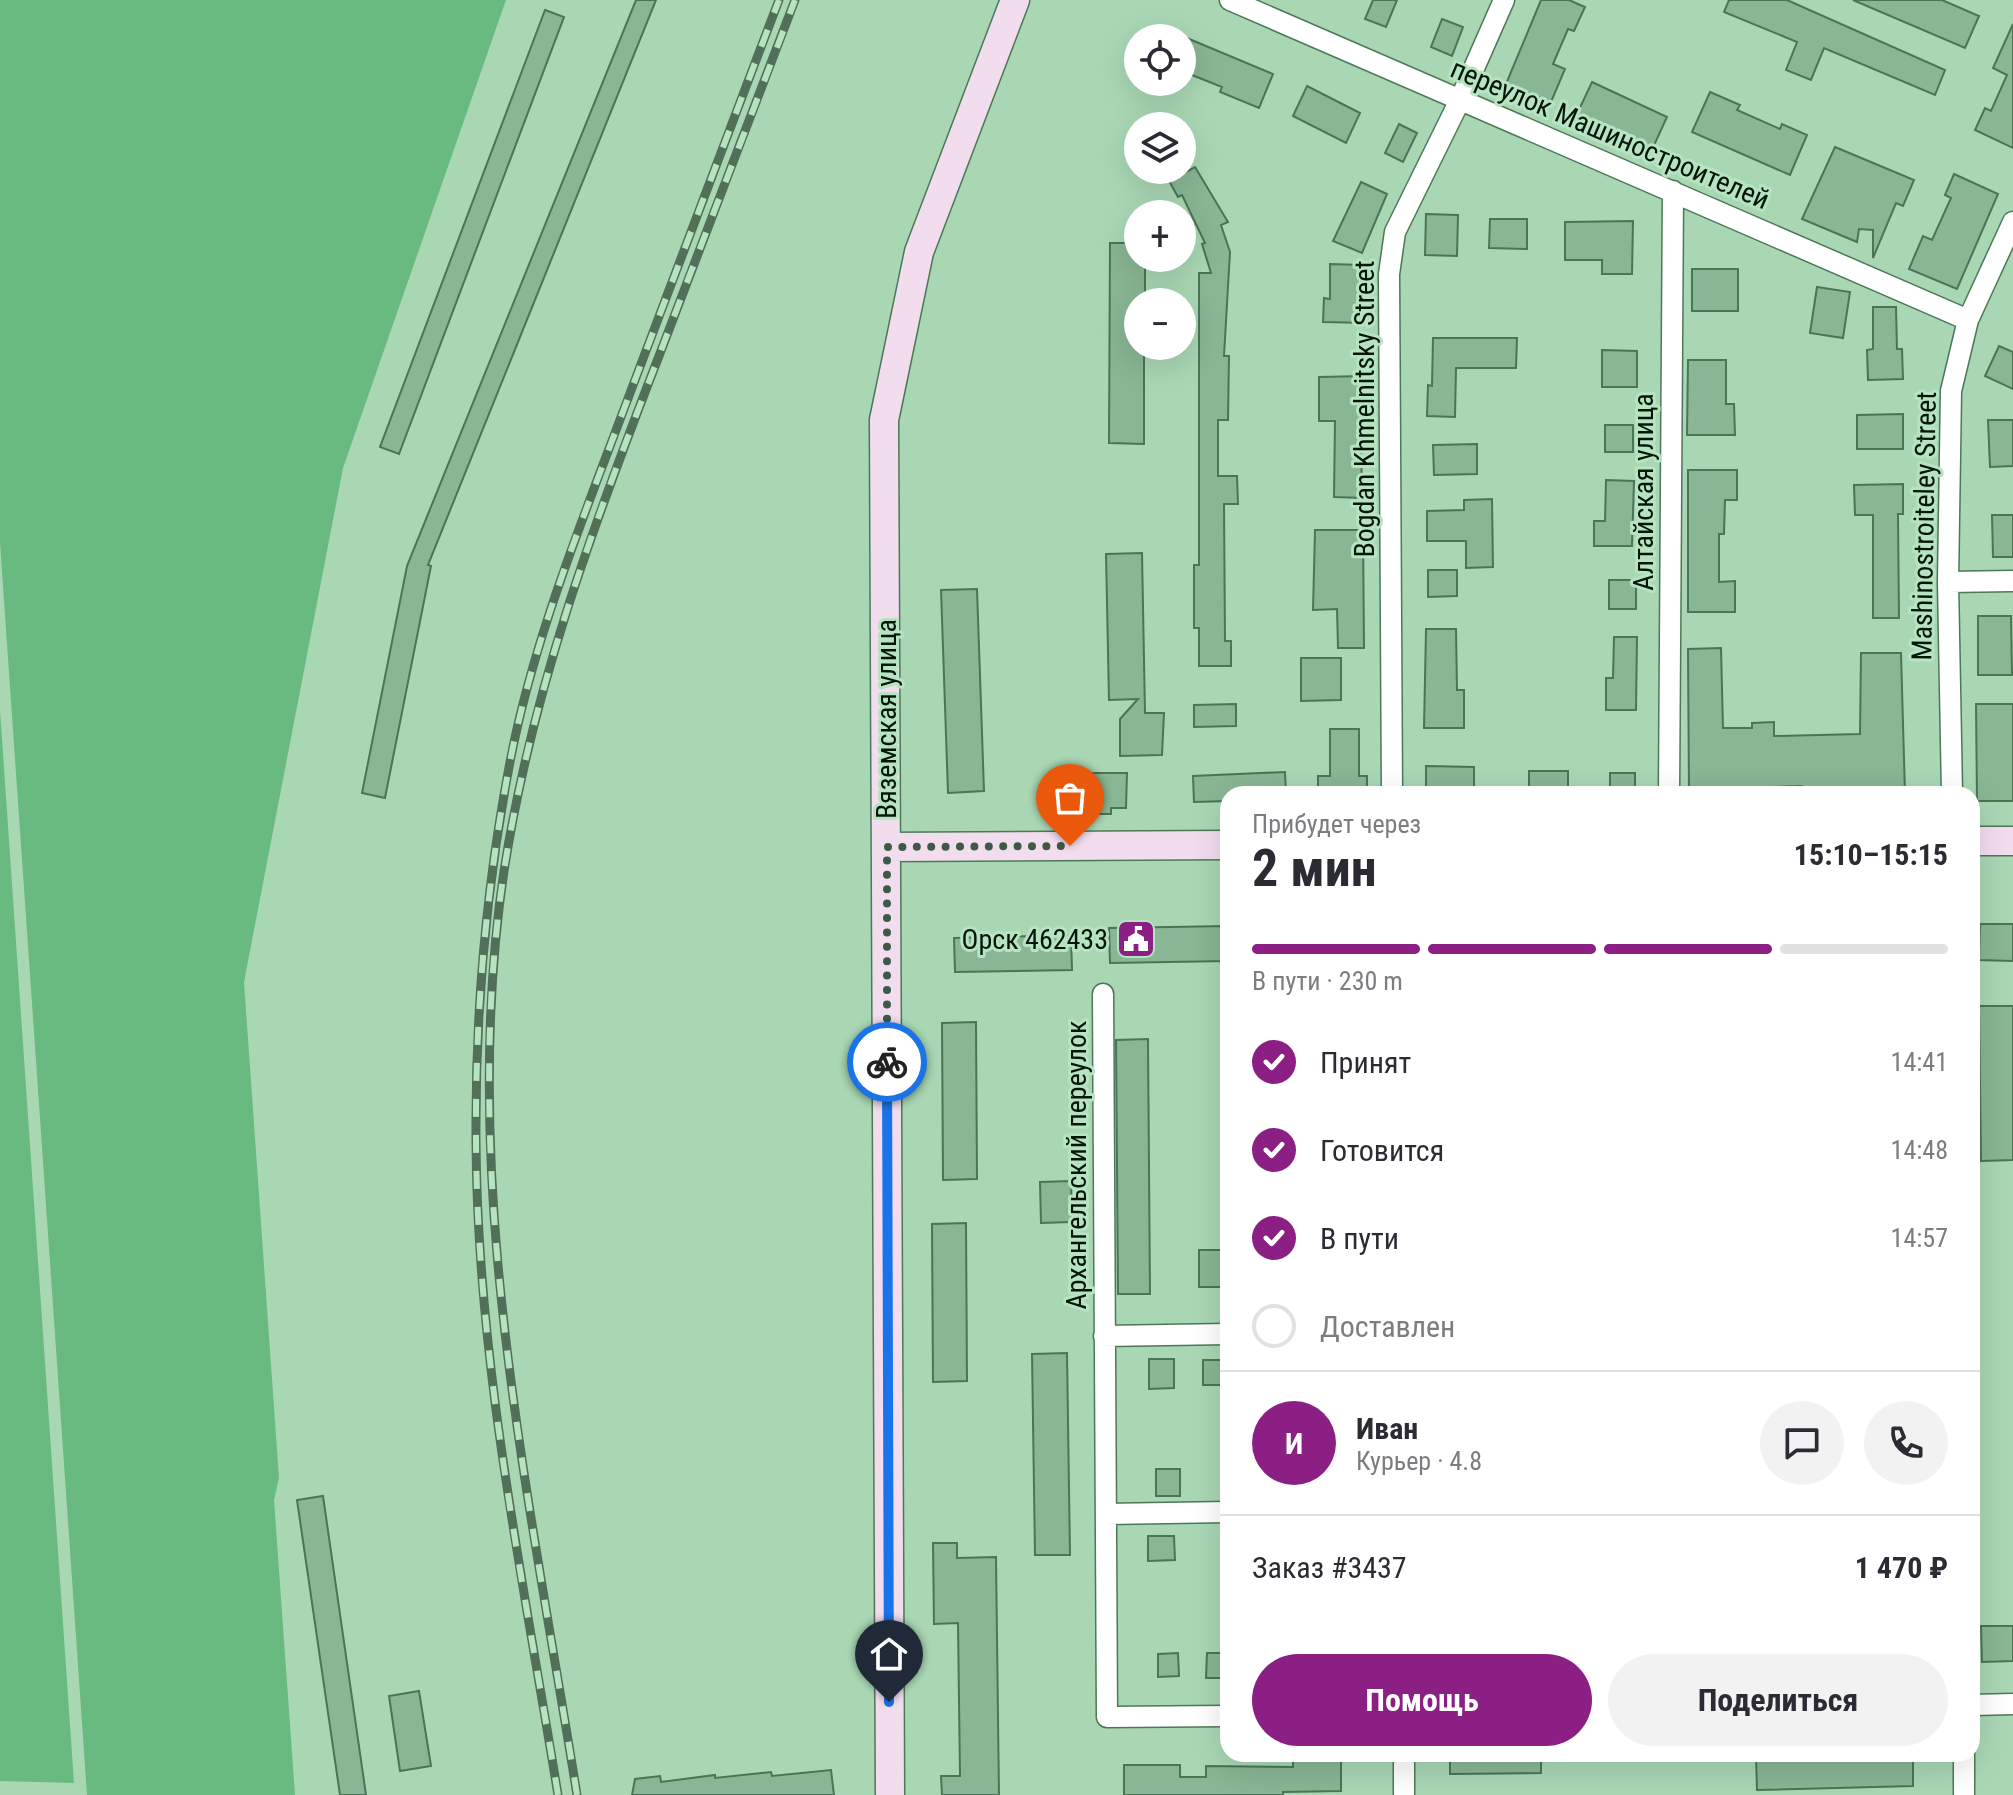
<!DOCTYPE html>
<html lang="ru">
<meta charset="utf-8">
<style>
:root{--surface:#fff;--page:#f2f2f3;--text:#2b2b33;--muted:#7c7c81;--line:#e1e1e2;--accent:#8c1f83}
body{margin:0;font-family:"Roboto Condensed",sans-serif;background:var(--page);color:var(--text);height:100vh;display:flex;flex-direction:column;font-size:30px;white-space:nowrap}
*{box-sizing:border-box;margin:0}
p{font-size:26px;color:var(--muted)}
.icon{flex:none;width:44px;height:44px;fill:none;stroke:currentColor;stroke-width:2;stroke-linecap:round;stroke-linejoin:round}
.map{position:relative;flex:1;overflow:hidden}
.side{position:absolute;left:1220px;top:786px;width:760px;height:976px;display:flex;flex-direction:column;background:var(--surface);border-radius:24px;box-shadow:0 8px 32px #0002}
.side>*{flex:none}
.controls{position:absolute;left:1124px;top:24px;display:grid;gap:16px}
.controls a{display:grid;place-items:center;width:72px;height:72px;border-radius:50%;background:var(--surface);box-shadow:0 8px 32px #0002;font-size:40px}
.pin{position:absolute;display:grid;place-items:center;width:68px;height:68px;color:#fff;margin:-82px -34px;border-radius:50% 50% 50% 0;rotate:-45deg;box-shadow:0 0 8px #0007}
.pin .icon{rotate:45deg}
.courier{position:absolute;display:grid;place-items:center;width:80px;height:80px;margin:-40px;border:6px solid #1a73e8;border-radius:50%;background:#fff;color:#222;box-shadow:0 2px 10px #0007}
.overview em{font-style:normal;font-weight:700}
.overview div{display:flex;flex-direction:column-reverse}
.overview{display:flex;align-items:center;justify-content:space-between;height:136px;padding:0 32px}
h1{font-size:52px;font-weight:700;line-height:60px}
.bar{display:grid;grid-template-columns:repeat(4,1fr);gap:12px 8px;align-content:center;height:96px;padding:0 32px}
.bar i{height:10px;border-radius:6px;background:var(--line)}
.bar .selected{background:var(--accent)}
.bar p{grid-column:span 4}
.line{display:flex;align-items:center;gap:20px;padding:0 32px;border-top:2px solid var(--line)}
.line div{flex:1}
.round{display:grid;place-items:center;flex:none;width:84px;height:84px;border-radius:42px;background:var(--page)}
ol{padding:0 32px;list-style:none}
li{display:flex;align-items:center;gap:24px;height:88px}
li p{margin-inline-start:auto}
li .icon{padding:8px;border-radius:50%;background:var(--accent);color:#fff;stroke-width:4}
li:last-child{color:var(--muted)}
li i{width:44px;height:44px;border:4px solid var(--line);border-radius:50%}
.action{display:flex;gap:16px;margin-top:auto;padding:16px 32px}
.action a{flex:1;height:92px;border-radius:48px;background:var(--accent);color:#fff;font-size:32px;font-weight:700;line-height:92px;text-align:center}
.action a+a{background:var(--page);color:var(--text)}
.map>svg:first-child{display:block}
.green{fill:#69ba81}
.building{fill:#89b694;stroke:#4a7556;stroke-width:2}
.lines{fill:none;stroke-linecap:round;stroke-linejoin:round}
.minor-casing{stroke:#4d7858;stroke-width:23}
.secondary-casing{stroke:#4d7858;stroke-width:31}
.minor{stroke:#fff;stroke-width:20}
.secondary{stroke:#f2ddee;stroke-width:28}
.rail-casing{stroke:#527059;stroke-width:9}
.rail{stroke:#b6e4c1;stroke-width:6;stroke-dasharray:18;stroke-linecap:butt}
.done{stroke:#3e5945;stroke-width:8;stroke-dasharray:0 14.4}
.route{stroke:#1a73e8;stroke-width:10}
.labels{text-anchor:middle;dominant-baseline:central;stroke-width:6;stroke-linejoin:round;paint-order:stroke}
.street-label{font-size:28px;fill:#051509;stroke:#b6e4c1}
.poi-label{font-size:28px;fill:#051509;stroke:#b6e4c1;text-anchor:end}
</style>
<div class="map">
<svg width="2013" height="1795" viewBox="0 0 2013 1795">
<rect width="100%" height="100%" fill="#a9d7b4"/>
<path class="green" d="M0,0H506L343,468L244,982L279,1478L274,1500L295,1795H87L0,543Z
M0,710L74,1783L0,1781Z"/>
<path class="building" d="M636,0H656L428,565L431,566L385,798L362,793L407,566Z
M1373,0H1397L1386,27L1365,19Z
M1541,0H1569L1585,7L1574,31L1568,29L1553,64L1565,69L1551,102L1506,84Z
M1729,0H1787L1945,70L1935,95L1824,48L1811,80L1786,70L1797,42L1724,12Z
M1853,0H1942L1979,16L1965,48Z
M545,10L564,17L399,454L380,447Z
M1442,19L1463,27L1452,56L1431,47Z
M2013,24V148L1975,130L1985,108L1991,111L2007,75L1993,68Z
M1182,36L1273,74L1259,108L1220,92L1222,87L1182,71Z
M1592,82L1667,117L1651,152L1576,116Z
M1307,86L1360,113L1346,143L1293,116Z
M1710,92L1740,105L1737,110L1780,129L1782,124L1807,135L1790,175L1692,132Z
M1399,124L1417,133L1403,162L1385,153Z
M1835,147L1914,180L1903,206L1896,203L1873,258V230L1859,229L1857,242L1802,219Z
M1195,167L1228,222L1221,225L1230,252L1224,356H1229L1228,420H1218V476H1237L1238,504H1224L1225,641H1231V666H1199V628H1194V565H1199V273H1211L1202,244L1205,243L1182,195L1178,197L1169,181Z
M1954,174L1998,194L1957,289L1909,269L1923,236L1932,240L1951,198L1945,195Z
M1361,182L1387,194L1362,253L1333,241Z
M1426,214L1458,215L1457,256L1425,255Z
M1490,219H1527V249L1489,248Z
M1633,221L1632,274H1602V260H1565V222Z
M1110,243H1138V258H1145V302H1138V346H1144V444L1109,443Z
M1330,264L1362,265V299H1368V323L1323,322L1324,298L1330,299Z
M1692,269H1738V311H1692Z
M1817,287L1850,292L1843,338L1810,333Z
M1873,307H1896L1897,349H1902L1903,379L1868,380L1867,350L1873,349Z
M1433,338H1517L1516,368H1456L1455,417L1427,416L1428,385L1432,386Z
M1999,346L2013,352V389L1985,376Z
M1602,350L1637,351V387H1602Z
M1688,360H1726V404H1734L1735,435H1687Z
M1363,376V421H1359L1363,498L1334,497L1335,421H1319V377Z
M1903,414V449H1857V415Z
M1988,420H2013V466L1990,467Z
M1605,425H1633V452H1605Z
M1477,444V474L1434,475L1433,445Z
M1688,470H1737V500H1725L1724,534H1719V582L1735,581V612H1688Z
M1606,480L1634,481L1632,546H1594V521H1605Z
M1903,484V514H1898L1899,618H1873V515H1855L1854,485Z
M1492,499L1493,567L1466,568V541H1427V511L1464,510V500Z
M1992,515H2013V557H1993Z
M1315,530H1363L1364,648H1338L1337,609L1313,610Z
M1142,553L1145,713H1164L1162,755L1120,756V719L1138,699L1109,700L1106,554Z
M1428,570H1457V596L1428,597Z
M1609,580H1636V609H1609Z
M977,589L984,791L948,793L941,590Z
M1978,616H2011L2012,675H1978Z
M1426,629H1456L1457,690H1464V728H1424Z
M1614,637H1637L1636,710H1606V678H1613Z
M1721,648L1723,728H1752V723L1774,722V736L1860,734L1861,653H1901L1905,794H1869V789L1803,791L1802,786L1737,788V794H1689L1688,649Z
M1301,658H1341V700L1301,701Z
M1236,704V726L1194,727V705Z
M1976,704H2013V801H1977Z
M1330,729H1359V776H1367V794H1318V776H1330Z
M1426,766L1474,767V794H1426Z
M1529,771H1568V794H1529Z
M1285,772L1286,793L1228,794V801L1194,802L1193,776Z
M1051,773H1127L1126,808H1111V814H1068V807H1051Z
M1610,773H1635V794H1610Z
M1980,924H2013V961L1979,960Z
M1228,926V961L1110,963L1109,928Z
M1071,935L1072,970L955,972L954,938Z
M1979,1006H2013V1160L1981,1161Z
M976,1022L977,1179L943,1180L942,1023Z
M1148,1039L1150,1294H1118L1116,1040Z
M1071,1181L1072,1222L1041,1223L1040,1182Z
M966,1223L967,1381L933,1382L932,1224Z
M1199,1250H1228V1287H1199Z
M1067,1353L1070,1555H1035L1032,1354Z
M1149,1359H1174V1388L1149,1389Z
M1203,1360H1224L1225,1385H1203Z
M1156,1469H1180V1496H1156Z
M323,1496L366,1795H340L297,1500Z
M1148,1536H1174L1175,1560L1148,1561Z
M933,1543H957V1558L996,1557L999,1795H942L941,1776H960L958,1623L934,1624Z
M1981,1626H2013V1661L1982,1662Z
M1178,1653L1179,1676L1158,1677V1654Z
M1207,1653H1228V1678H1206Z
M419,1691L431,1766L400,1771L389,1696Z
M1293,1754H1341V1791L1283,1792V1795H1124V1765H1180V1777H1206V1766L1293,1767Z
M1450,1754H1541V1773L1450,1774Z
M1825,1754H1913V1786L1757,1790L1756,1756Z
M831,1770L834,1795H632L635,1779L660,1776L661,1782L715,1775V1778L771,1772L772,1776Z"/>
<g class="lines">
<defs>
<path id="minor" d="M1230,0L1968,320
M1948,582L2013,581
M1392,794L1389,274L1395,232L1460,100L1504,0
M1669,794L1673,191
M1952,794L1948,582L1951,391L1968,320L2013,222
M1103,994L1107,1717L1228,1716
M1104,1336L1228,1334
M1106,1514L1228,1512
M1972,1705L2013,1704
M1404,1754V1795
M1964,1795V1754"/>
<path id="secondary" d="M1972,841H2013
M887,847L1228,845
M890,1795L884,420L919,252L1015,0"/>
</defs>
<use href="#minor" class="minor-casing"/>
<use href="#secondary" class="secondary-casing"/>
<use href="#minor" class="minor"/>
<use href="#secondary" class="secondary"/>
<defs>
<path id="rail" d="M558,1795C523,1579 477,1360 476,1141C475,1013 486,887 510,762C533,641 581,524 624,409C676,272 727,136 779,0
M577,1795C529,1493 458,1178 504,871C532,690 593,526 659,356C704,237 750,119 795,0"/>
</defs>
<use href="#rail" class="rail-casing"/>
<use href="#rail" class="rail"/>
</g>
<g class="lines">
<path class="done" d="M887,1062V847L1070,846"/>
<path class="route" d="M887,1062L889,1702"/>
</g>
<defs>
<symbol id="civic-square" viewBox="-11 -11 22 22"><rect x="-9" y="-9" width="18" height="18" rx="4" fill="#8c1f83" stroke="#b6e4c1"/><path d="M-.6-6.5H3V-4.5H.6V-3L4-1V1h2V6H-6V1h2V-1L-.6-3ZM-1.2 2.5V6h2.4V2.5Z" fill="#fff"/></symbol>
</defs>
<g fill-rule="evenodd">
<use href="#civic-square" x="1114" y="917" width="44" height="44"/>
</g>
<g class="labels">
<g class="street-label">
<text transform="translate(1610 134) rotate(23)">переулок Машиностроителей</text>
<text transform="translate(1364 409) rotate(-90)">Bogdan Khmelnitsky Street</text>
<text transform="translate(1643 492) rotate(-90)">Алтайская улица</text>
<text transform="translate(1924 526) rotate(-89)">Mashinostroiteley Street</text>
<text transform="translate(886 719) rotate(-90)">Вяземская улица</text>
<text transform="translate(1076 1165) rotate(-90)">Архангельский переулок</text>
</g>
<g class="poi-label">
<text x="1108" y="939">Орск 462433</text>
</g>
</g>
</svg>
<div class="controls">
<a><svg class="icon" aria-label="locate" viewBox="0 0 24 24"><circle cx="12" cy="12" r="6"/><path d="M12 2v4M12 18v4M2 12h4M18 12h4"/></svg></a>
<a><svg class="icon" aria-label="layers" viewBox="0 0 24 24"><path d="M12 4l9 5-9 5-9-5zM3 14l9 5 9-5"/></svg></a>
<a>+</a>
<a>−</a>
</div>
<div class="pin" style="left:1070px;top:846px;background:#ea580c"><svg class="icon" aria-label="bag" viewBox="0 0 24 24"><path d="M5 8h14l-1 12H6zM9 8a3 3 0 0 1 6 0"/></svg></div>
<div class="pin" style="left:889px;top:1702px;background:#1f2937"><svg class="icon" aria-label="home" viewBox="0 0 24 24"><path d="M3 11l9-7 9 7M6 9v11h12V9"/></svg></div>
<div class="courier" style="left:887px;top:1062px"><svg class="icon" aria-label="bike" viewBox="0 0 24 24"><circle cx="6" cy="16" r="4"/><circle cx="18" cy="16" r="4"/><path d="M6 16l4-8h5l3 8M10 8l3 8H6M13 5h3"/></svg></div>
<section class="side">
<div class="overview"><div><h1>2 мин</h1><p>Прибудет через</p></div><em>15:10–15:15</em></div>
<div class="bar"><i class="selected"></i><i class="selected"></i><i class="selected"></i><i></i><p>В пути · 230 m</p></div>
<ol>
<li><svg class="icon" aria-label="check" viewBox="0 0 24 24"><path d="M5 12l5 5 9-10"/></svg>Принят<p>14:41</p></li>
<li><svg class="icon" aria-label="check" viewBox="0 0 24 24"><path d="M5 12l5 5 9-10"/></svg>Готовится<p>14:48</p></li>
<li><svg class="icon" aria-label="check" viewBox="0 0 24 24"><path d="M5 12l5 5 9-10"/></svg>В пути<p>14:57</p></li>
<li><i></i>Доставлен</li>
</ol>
<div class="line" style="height:144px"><b class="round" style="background:var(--accent);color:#fff">И</b><div><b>Иван</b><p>Курьер · 4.8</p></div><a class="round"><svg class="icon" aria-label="chat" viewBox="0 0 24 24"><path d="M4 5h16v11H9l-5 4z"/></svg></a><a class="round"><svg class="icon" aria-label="phone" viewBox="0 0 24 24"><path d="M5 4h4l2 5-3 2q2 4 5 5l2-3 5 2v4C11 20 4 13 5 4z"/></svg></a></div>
<div class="line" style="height:104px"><div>Заказ #3437</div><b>1 470 ₽</b></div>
<div class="action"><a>Помощь</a><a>Поделиться</a></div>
</section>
</div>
